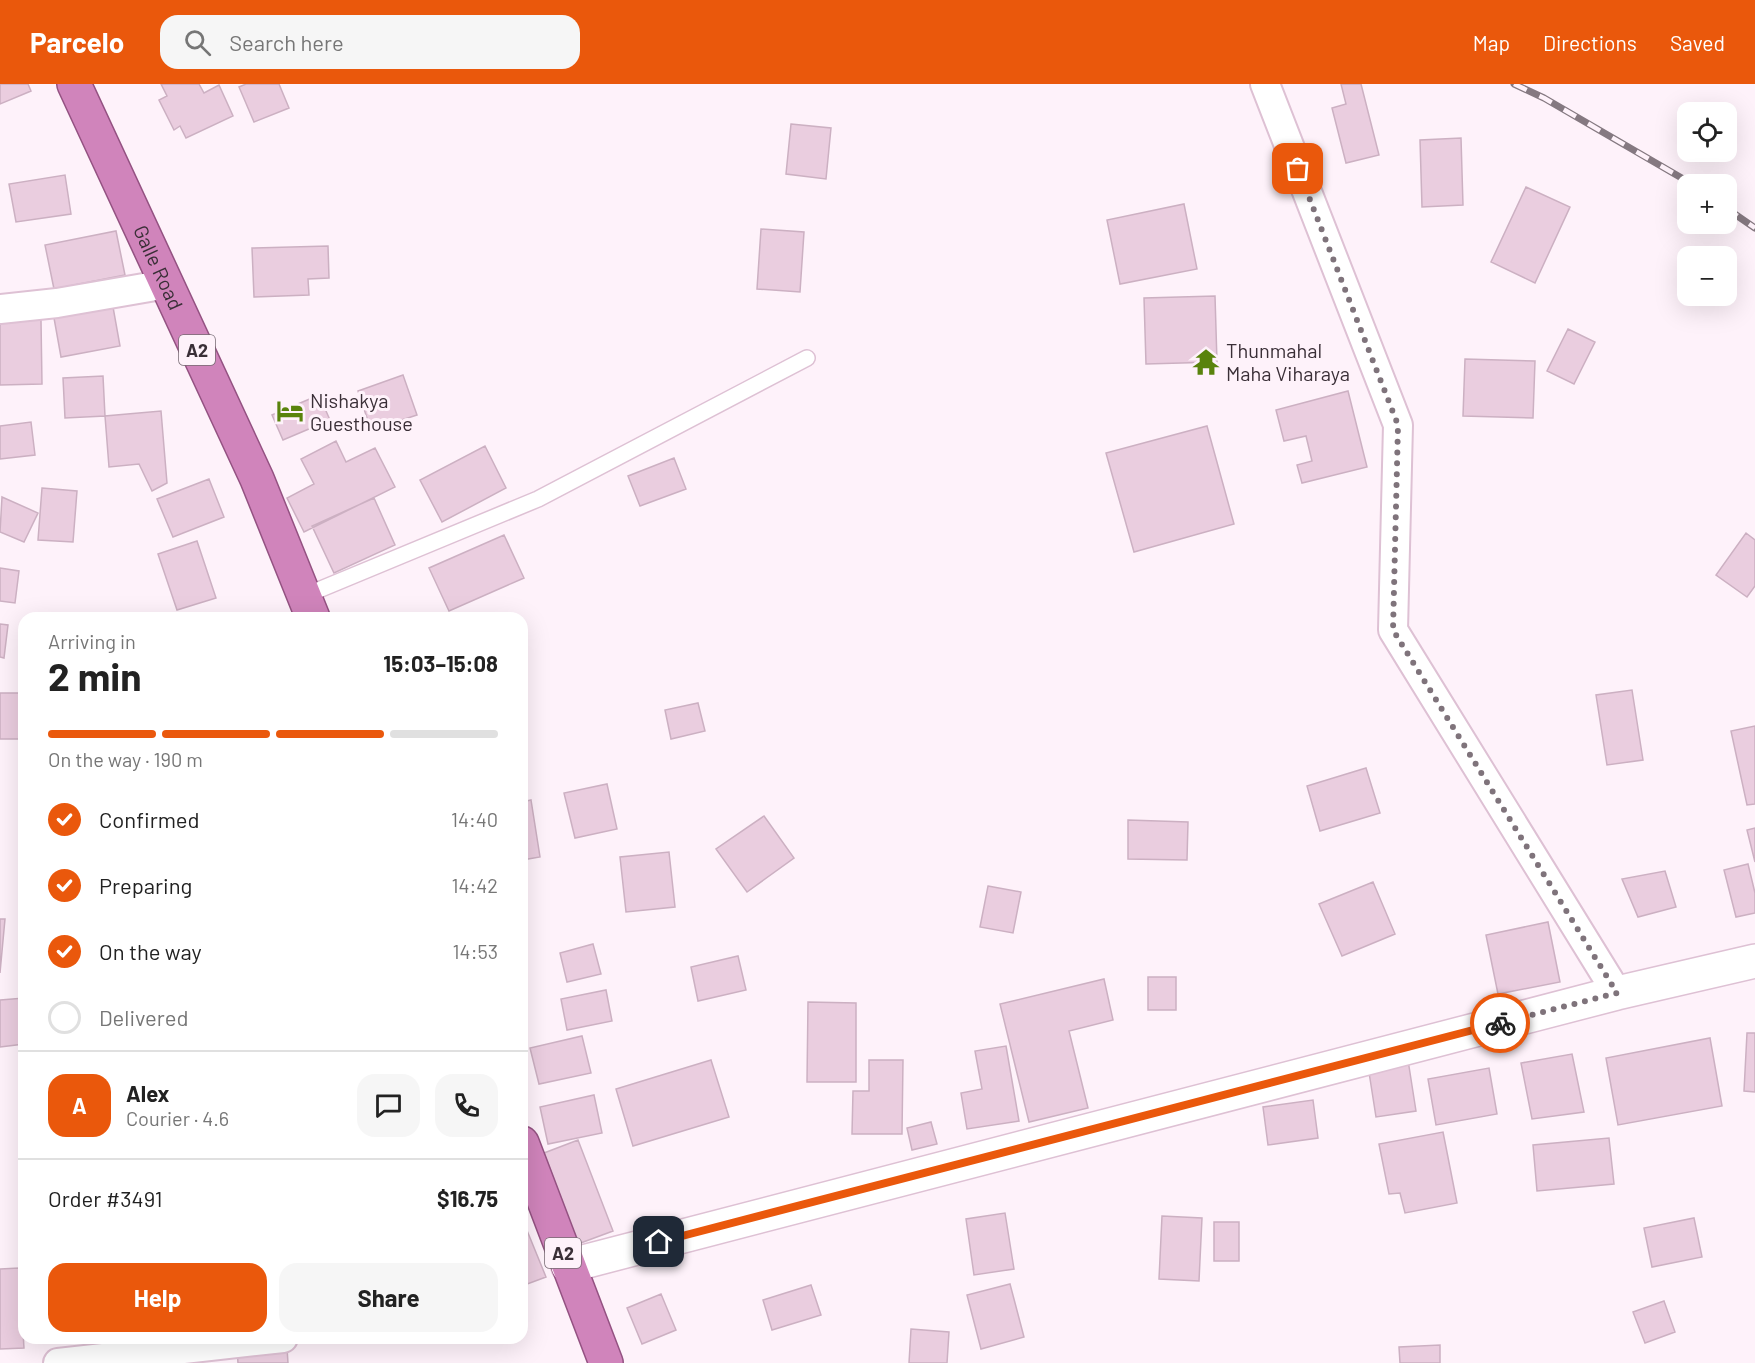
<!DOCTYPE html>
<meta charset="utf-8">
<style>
:root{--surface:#fff;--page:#f6f6f6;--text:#222;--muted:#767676;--line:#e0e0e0;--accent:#ea580c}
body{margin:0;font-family:Barlow,sans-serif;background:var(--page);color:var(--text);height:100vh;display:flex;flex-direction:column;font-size:22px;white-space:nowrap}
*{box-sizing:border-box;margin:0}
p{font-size:20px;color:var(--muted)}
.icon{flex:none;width:33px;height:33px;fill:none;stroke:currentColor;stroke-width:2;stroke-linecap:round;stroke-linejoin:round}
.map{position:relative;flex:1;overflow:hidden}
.drawer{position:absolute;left:18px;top:528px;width:510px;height:732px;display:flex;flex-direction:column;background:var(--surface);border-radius:18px;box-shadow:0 6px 24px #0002}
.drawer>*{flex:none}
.fabs{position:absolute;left:1677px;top:18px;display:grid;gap:12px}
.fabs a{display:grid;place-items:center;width:60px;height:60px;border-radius:12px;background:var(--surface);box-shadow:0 6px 24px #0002;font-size:30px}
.pin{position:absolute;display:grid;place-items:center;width:51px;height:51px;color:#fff;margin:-26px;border-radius:12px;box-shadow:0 3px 9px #0006}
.courier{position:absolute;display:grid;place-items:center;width:60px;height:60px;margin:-30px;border:4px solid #ea580c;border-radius:50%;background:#fff;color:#222;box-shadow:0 2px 8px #0007}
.head em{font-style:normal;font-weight:700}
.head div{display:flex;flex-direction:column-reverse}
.head{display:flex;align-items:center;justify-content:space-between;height:102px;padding:0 30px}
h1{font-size:39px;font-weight:700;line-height:45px}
.bar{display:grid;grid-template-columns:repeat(4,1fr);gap:9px 6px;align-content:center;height:72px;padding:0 30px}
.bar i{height:8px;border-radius:4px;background:var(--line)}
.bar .current{background:var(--accent)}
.bar p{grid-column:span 4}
.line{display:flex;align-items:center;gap:15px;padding:0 30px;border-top:2px solid var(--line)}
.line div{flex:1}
.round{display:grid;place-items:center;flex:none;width:63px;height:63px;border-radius:18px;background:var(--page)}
ol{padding:0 30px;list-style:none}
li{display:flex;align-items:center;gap:18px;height:66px}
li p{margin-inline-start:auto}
li .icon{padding:6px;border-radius:50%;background:var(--accent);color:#fff;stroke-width:4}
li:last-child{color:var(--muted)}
li i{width:33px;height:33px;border:3px solid var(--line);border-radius:50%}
.cta{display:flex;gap:12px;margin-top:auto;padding:12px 30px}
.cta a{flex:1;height:69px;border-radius:18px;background:var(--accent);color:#fff;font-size:24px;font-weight:700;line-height:69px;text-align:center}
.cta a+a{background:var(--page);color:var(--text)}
header{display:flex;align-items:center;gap:36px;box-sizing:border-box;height:84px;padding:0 30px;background:var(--accent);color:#fff}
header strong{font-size:28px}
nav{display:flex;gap:33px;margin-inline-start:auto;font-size:21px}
.search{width:420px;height:54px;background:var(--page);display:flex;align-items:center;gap:15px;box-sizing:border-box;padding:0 21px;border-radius:18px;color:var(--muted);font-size:22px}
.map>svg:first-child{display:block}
.building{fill:#eacddf;stroke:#ccb0c2;stroke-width:1.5}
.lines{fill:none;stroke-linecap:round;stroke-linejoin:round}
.service-casing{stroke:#dec1d4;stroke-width:18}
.minor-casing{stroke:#dec1d4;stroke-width:32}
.secondary-casing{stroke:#dec1d4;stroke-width:36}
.trunk-casing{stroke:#945282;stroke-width:36}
.service{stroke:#fff;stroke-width:15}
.minor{stroke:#fff;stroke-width:28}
.secondary{stroke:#fff;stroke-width:33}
.trunk{stroke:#d084bb;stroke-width:33}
.rail-casing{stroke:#857981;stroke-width:7}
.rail{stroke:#fef2fa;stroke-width:4.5;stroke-dasharray:14;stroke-linecap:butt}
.done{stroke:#7f737b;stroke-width:6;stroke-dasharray:0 10.8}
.route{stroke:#ea580c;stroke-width:8}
.labels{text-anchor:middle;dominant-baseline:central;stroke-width:6;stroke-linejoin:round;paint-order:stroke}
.shield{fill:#fef2fa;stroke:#756a72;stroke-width:1.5}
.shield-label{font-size:18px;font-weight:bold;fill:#3a2f37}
.street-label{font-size:20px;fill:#3a2f37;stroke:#fef2fa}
.poi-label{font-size:20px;fill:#3a2f37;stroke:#fef2fa;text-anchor:start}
</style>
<header>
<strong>Parcelo</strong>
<div class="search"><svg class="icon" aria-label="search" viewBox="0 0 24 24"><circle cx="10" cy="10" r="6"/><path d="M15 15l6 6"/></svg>Search here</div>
<nav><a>Map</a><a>Directions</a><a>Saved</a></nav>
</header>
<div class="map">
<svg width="1755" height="1279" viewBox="0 0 1755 1279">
<rect width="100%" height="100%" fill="#fef2fa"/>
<path class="building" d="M0,0H28L31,7L0,20Z
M161,0H199L204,9L219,1L233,32L186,54L180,42L174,46L159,16L167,12Z
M246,0H279L289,24L254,38L239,3Z
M1341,0H1361L1379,71L1346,79L1332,24L1346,20Z
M791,40L831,44L826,95L786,90Z
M1461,54L1463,121L1422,123L1420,56Z
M65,91L71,130L16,138L9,100Z
M1526,103L1570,123L1535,199L1491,178Z
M1184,120L1197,185L1120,200L1107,136Z
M761,145L804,148L800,208L757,205Z
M116,147L125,191L54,205L45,161Z
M328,162L329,194L308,195L309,211L254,213L252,164Z
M1215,212L1217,278L1146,280L1144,214Z
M113,223L120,262L61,273L54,234Z
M41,236L42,300L0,301V237Z
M1568,245L1595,258L1574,300L1547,287Z
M1465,275L1535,277L1533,334L1463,332Z
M403,291L417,331L371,346L358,307Z
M103,292L105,332L65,334L63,294Z
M1348,307L1367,383L1302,399L1297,381L1312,377L1306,352L1284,357L1276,326Z
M319,311L330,336L283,356L272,331Z
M161,327L167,399L152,407L139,380L109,383L105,332Z
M31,338L35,371L0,375V342Z
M1207,342L1234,440L1134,468L1106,369Z
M336,357L346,378L375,364L395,403L304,448L287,414L314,400L301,375Z
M485,362L506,404L442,438L420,396Z
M674,374L686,405L640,422L628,392Z
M209,395L224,433L173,453L157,415Z
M42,404L77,407L73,458L38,456Z
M2,413L38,429L24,458L0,448Z
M374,414L395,461L334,489L312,442Z
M1746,449L1755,456V502L1747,513L1716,491Z
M504,451L524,494L449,527L429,484Z
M197,457L216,514L177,526L158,470Z
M0,484L19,487L15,519L0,517Z
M0,540L8,541L4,574L0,573Z
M1632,606L1643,676L1607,681L1596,611Z
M0,609H24V655H0Z
M698,619L705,647L671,655L665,626Z
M1755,642V720L1747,721L1731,647Z
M1366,684L1380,729L1320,747L1307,702Z
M607,700L617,745L575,754L564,709Z
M531,716L540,773L522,776V718Z
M764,732L794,774L747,808L716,765Z
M1128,736L1188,738L1187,776L1128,775Z
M1755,744V778L1747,746Z
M669,768L675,823L626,828L620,773Z
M1748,780L1755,809V829L1736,833L1724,786Z
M1665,787L1676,823L1638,833L1622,795Z
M1373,798L1395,850L1342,872L1319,820Z
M988,802L1021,808L1013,849L980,843Z
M0,835H5L0,889Z
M1548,838L1560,898L1498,910L1486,851Z
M593,860L601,890L567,898L560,869Z
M738,872L746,906L698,917L691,883Z
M1148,893H1176V926H1148Z
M1104,895L1113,936L1069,947L1088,1024L1029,1038L1000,920Z
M606,906L612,937L567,946L561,915Z
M24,914V960L0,963V916Z
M808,918L856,919V998H807Z
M1747,949H1755V1008L1744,1007Z
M582,952L591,989L539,1000L530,964Z
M1710,954L1722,1022L1618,1041L1606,974Z
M1006,962L1019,1037L967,1045L961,1009L982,1005L975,967Z
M1572,970L1584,1028L1532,1035L1521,979Z
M711,976L729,1033L633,1062L616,1005Z
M869,976H903L902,1050H852L853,1007H869Z
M1408,976L1416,1027L1376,1033L1368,982Z
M1489,984L1497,1030L1436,1041L1428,995Z
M594,1011L602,1049L548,1060L540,1023Z
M1313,1016L1318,1054L1268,1061L1263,1023Z
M931,1038L937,1060L912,1066L907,1044Z
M1443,1048L1457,1119L1405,1129L1400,1109L1389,1110L1379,1060Z
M1609,1054L1614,1100L1537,1107L1533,1061Z
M578,1056L613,1147L578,1160L544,1069Z
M1005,1129L1014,1185L974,1191L966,1135Z
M1162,1132L1202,1134L1199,1197L1159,1195Z
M1694,1134L1702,1173L1652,1183L1644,1144Z
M1214,1138H1239V1177H1214Z
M526,1144L546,1193L522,1202V1145Z
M19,1184L24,1264L0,1265V1185Z
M1010,1200L1024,1253L981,1265L967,1211Z
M811,1201L821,1231L772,1246L763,1216Z
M661,1210L676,1246L642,1260L627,1224Z
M1664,1217L1675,1248L1645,1259L1633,1228Z
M911,1245L949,1248L947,1279H909Z
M1440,1261V1279H1400L1399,1263Z
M287,1264L288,1279H238L237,1265Z"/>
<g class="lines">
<defs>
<path id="service" d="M304,512L538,415L807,274"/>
<path id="minor" d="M1265,0L1398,341L1393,546L1617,909
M0,225L57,219L167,200
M58,1279L283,1254"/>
<path id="secondary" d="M568,1182L1617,909L1755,877"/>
<g id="trunk">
<path id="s1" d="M74,0L257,395L313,534"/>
<path d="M522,1059L606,1279"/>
</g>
</defs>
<use href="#service" class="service-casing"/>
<use href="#minor" class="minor-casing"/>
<use href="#secondary" class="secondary-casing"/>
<use href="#trunk" class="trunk-casing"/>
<use href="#service" class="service"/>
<use href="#minor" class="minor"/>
<use href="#secondary" class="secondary"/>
<use href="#trunk" class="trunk"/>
<defs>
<path id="rail" d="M1514,0L1544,14L1692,100
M1726,124L1755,144"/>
</defs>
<use href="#rail" class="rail-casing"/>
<use href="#rail" class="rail"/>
</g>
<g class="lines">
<path class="done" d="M1298,85L1398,341L1393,546L1617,909L1500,939"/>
<path class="route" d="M659,1158L1500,939"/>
</g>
<defs>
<symbol id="temple-bare" viewBox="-9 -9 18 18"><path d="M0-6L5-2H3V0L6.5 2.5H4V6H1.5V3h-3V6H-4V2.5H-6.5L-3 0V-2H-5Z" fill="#59830c" stroke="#fef2fa" stroke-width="2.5" paint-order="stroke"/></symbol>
<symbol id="hotel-bare" viewBox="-9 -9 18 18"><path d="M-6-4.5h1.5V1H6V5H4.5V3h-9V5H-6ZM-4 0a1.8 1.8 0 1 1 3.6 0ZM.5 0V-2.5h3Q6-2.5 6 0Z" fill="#59830c" stroke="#fef2fa" stroke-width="2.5" paint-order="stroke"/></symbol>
</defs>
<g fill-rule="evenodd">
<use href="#temple-bare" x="1187" y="259" width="38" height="38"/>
<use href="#hotel-bare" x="271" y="308" width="38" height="38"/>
</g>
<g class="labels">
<g class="shield">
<rect x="179" y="251" width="36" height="30" rx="4.5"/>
<rect x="545" y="1154" width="36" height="30" rx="4.5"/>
</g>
<g class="shield-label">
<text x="197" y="266">A2</text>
<text x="563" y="1169">A2</text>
</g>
<g class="street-label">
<text stroke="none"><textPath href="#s1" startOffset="202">Galle Road</textPath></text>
</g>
<g class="poi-label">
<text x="1226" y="266">Thunmahal<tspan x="1226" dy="23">Maha Viharaya</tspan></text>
<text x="310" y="316">Nishakya<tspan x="310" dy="23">Guesthouse</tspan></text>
</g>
</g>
</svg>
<div class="fabs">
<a><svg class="icon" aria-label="locate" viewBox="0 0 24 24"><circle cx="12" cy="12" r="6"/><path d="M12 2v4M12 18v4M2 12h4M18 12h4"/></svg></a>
<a>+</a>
<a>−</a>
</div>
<div class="pin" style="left:1298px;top:85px;background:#ea580c"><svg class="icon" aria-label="bag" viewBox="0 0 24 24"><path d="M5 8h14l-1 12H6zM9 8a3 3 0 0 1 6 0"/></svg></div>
<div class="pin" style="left:659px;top:1158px;background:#1f2937"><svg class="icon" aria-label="home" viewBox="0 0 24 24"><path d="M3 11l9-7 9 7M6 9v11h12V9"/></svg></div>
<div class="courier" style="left:1500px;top:939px"><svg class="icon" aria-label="bike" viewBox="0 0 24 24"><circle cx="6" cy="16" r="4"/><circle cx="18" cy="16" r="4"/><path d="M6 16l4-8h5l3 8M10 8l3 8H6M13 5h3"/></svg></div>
<section class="drawer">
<div class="head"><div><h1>2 min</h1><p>Arriving in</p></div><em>15:03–15:08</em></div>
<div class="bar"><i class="current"></i><i class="current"></i><i class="current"></i><i></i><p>On the way · 190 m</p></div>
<ol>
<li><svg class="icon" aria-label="check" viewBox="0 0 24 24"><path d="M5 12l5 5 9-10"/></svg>Confirmed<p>14:40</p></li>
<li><svg class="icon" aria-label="check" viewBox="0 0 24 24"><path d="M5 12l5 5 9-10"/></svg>Preparing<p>14:42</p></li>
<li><svg class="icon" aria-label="check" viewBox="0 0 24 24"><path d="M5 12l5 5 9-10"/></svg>On the way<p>14:53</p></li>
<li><i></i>Delivered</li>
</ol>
<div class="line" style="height:108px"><b class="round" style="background:var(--accent);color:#fff">A</b><div><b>Alex</b><p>Courier · 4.6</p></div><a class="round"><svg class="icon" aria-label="chat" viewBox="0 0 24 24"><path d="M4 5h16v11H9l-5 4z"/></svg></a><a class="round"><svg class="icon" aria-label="phone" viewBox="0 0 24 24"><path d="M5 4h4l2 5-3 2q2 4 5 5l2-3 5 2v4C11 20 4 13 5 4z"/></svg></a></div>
<div class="line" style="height:78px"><div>Order #3491</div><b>$16.75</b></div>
<div class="cta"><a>Help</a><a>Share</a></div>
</section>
</div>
